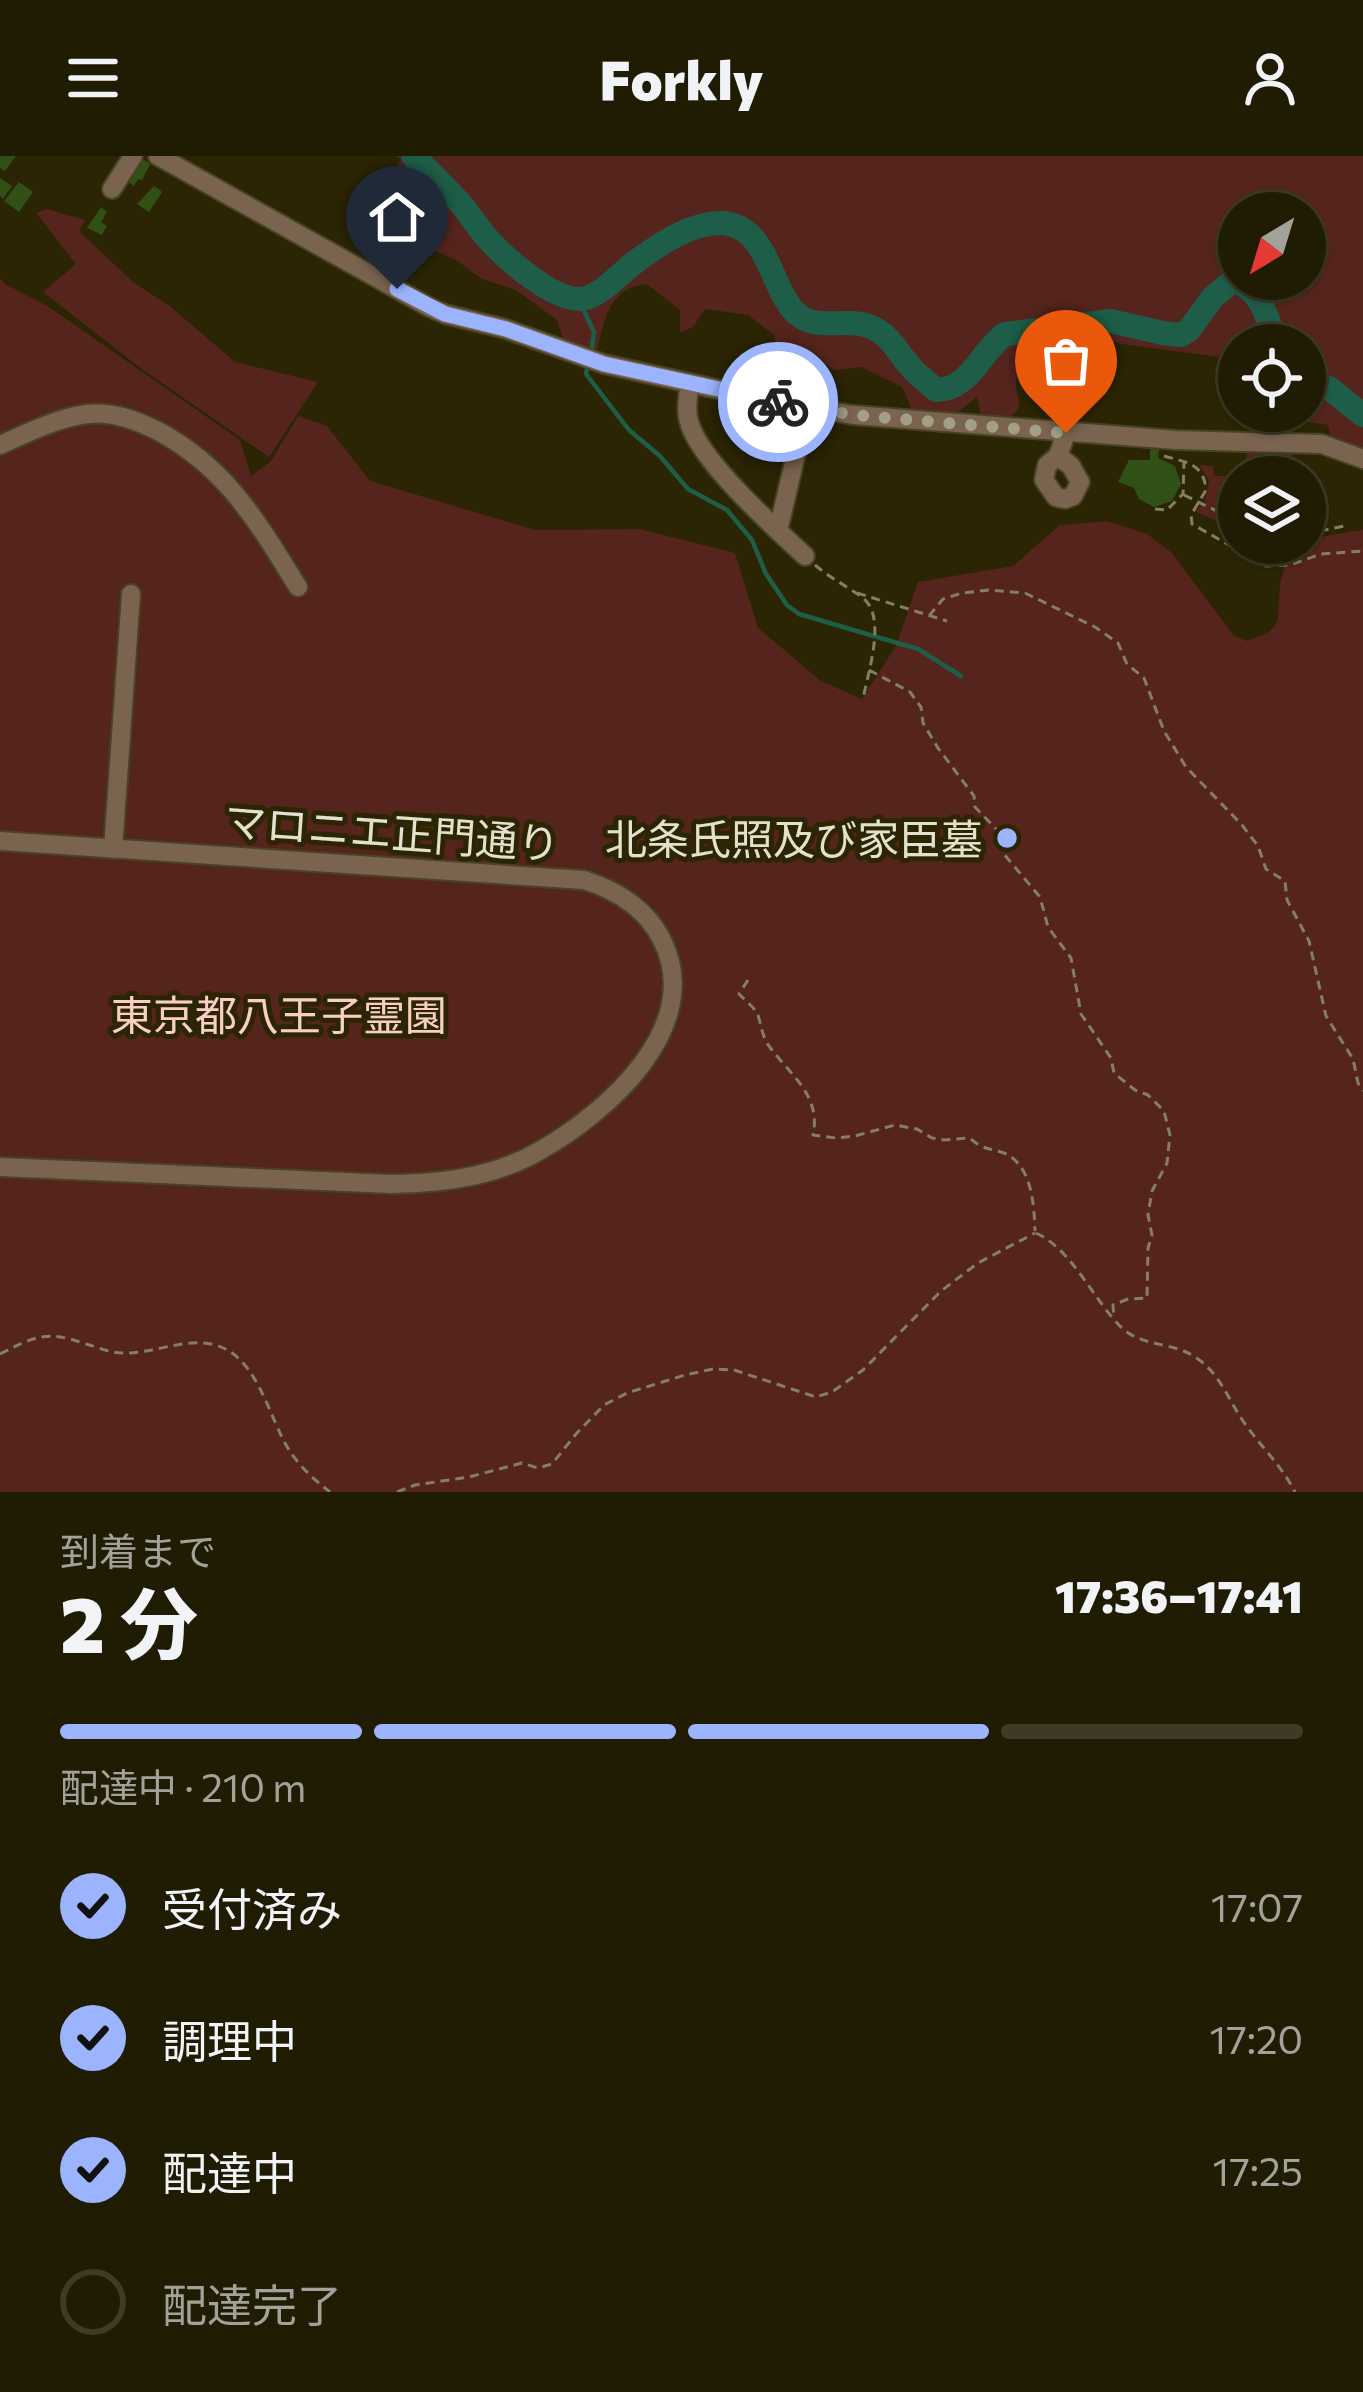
<!DOCTYPE html>
<html lang="ja">
<meta charset="utf-8">
<style>
:root{--surface:#201c03;--page:#28250d;--text:#f1f3f6;--muted:#a2a19a;--line:#3d3a25;--accent:#9cb4fd}
body{margin:0;font-family:Commissioner,"Noto Sans JP",sans-serif;background:var(--page);color:var(--text);height:100vh;display:flex;flex-direction:column;font-size:45px;white-space:nowrap}
*{box-sizing:border-box;margin:0}
p{font-size:39px;color:var(--muted)}
.icon{flex:none;width:66px;height:66px;fill:none;stroke:currentColor;stroke-width:2;stroke-linecap:round;stroke-linejoin:round}
.map{position:relative;height:1336px;overflow:hidden}
.panel{display:flex;flex-direction:column;background:var(--surface);flex:1}
.panel>*{flex:none}
.needle{width:78px;rotate:218deg}
.controls{position:absolute;left:1218px;top:36px;display:grid;gap:24px}
.controls a{display:grid;place-items:center;width:108px;height:108px;border-radius:50%;background:var(--surface);box-shadow:0 3px 9px #0004,0 0 0 3px var(--line);font-size:60px}
.pin{position:absolute;display:grid;place-items:center;width:102px;height:102px;color:#fff;margin:-123px -51px;border-radius:50% 50% 50% 0;rotate:-45deg;box-shadow:0 0 12px #0007}
.pin .icon{rotate:45deg}
.courier{position:absolute;display:grid;place-items:center;width:120px;height:120px;margin:-60px;border:9px solid #9cb4fd;border-radius:50%;background:#fff;color:#222;box-shadow:0 3px 15px #0007}
.head em{font-style:normal;font-weight:800}
.head div{display:flex;flex-direction:column-reverse}
.head{display:flex;align-items:center;justify-content:space-between;height:204px;padding:0 60px}
h1{font-size:78px;font-weight:800;line-height:90px}
.bar{display:grid;grid-template-columns:repeat(4,1fr);gap:18px 12px;align-content:center;height:144px;padding:0 60px}
.bar i{height:15px;border-radius:9px;background:var(--line)}
.bar .on{background:var(--accent)}
.bar p{grid-column:span 4}
ol{padding:0 60px;list-style:none}
li{display:flex;align-items:center;gap:36px;height:132px}
li p{margin-inline-start:auto}
li .icon{padding:12px;border-radius:50%;background:var(--accent);color:#111;stroke-width:4}
li:last-child{color:var(--muted)}
li i{width:66px;height:66px;border:6px solid var(--line);border-radius:50%}
header{display:flex;justify-content:space-between;align-items:center;height:156px;padding:0 60px;background:var(--surface);font-size:54px;font-weight:800}
.map>svg:first-child{display:block}
.green{fill:#55241d;fill-rule:evenodd}
.lines{fill:none;stroke-linecap:round;stroke-linejoin:round}
.stream{stroke:#1e5e49;stroke-width:4.5}
.river{stroke:#1e5e49;stroke-width:24}
.building{fill:#315016}
.minor-casing{stroke:#484324;stroke-width:22}
.path{stroke:#837f64;stroke-width:3;stroke-dasharray:9 6;stroke-linecap:butt}
.minor{stroke:#7a644f;stroke-width:18}
.done{stroke:#a39f87;stroke-width:12;stroke-dasharray:0 21.6}
.route{stroke:#9cb4fd;stroke-width:15}
.poi-dot{fill:#9cb4fd;stroke:#2b2504;stroke-width:4.5}
.labels{text-anchor:middle;dominant-baseline:central;stroke-width:10;stroke-linejoin:round;paint-order:stroke}
.street-label{font-size:42px;fill:#e3e0cd;stroke:#2b2504}
.poi-label{font-size:42px;fill:#e3e0cd;stroke:#2b2504;text-anchor:end}
.park-label{font-size:42px;fill:#f8cec6;stroke:#2b2504}
</style>
<header><svg class="icon" aria-label="menu" viewBox="0 0 24 24"><path d="M4 6h16M4 12h16M4 18h16"/></svg>Forkly<svg class="icon" aria-label="person" viewBox="0 0 24 24"><circle cx="12" cy="8" r="4"/><path d="M4 21q1-7 8-7t8 7"/></svg></header>
<div class="map">
<svg width="1363" height="1336" viewBox="0 0 1363 1336">
<rect width="100%" height="100%" fill="#2b2504"/>
<path class="green" d="M396,0H1363V296L1331,284L1328,269L1283,262L1272,255H1305V189H1239V210L1229,202L1121,188L1093,178L1032,181C1024,196 1017,210 1016,227C1016,245 1027,247 1009,262L981,259L977,241L957,257L913,256L902,231L861,211L834,214L819,202C807,208 782,216 777,198C776,192 776,185 774,179L748,159L705,153L693,171L680,177V154L647,128C609,131 605,163 597,194L563,182L557,164L516,134L482,123L456,104L418,87H410L369,66L400,3ZM1239,57H1305V123H1239Z
M47,53L85,64L79,75L133,126L171,151L235,206L318,226L269,301L143,214L43,136L76,108L36,57Z
M0,122L5,128L49,151L240,284L251,320L271,305L298,260L327,270L370,325L535,374L639,373L735,397L758,472L821,525L862,543L896,490L918,426L1013,410L1060,369L1107,365L1147,378L1171,396L1234,480L1247,485C1254,482 1268,478 1273,472C1280,465 1278,452 1279,444C1283,381 1308,383 1363,374V1336H0Z
M1247,294L1294,295L1284,321H1239V376L1195,355L1204,347L1209,325L1199,309L1213,310L1214,320H1245Z"/>
<g class="lines">
<path class="stream" d="M578,142L594,176L591,198
M588,209L586,218L629,274L660,300L688,333L727,354L752,384L766,418L787,449L799,458L918,493L961,520"/>
<path class="river" d="M413,0C429,14 444,30 459,46C469,57 477,70 487,82C505,102 558,150 586,142C605,136 622,115 638,104C661,87 691,67 721,67C767,69 769,126 793,154C813,178 845,160 871,171C889,178 897,195 909,209C916,218 927,226 936,234C971,233 979,197 1005,178L1110,165L1163,177L1181,179L1189,174L1213,141L1234,124C1262,135 1268,162 1276,189
M1305,225L1329,232L1363,259"/>
</g>
<path class="building" d="M0,0H16L5,15L0,12Z
M140,1L150,8L142,24L138,23L134,30L126,24Z
M0,22L12,30L3,43L0,40Z
M19,26L33,36L19,56L4,45Z
M154,30L162,36L149,56L137,48Z
M101,51L107,56L101,66L107,70L102,79L87,72Z
M1150,293L1159,294L1158,302L1175,310L1181,328L1172,345L1154,351L1139,343L1134,332L1118,326L1129,304H1150Z"/>
<g class="lines">
<defs>
<path id="minor" d="M158,0L429,151L445,158L506,173L604,208L771,245L853,259L1176,284L1322,288L1363,303
M112,33L133,0
M690,228C687,244 685,259 692,274C709,313 773,370 805,400
M0,289C27,277 57,262 87,258C112,255 136,264 158,275C227,312 258,367 298,431
M1058,300L1071,310L1080,326L1073,340L1065,343L1056,341L1044,324L1047,309L1058,300L1066,277
M778,375L807,251
M0,685L584,724C616,734 646,752 662,784C705,870 609,955 541,994C495,1021 444,1027 391,1028L0,1011
M113,693L131,438"/>
</defs>
<use href="#minor" class="minor-casing"/>
<path class="path" d="M1164,300C1185,306 1204,307 1206,334L1191,359L1192,368L1266,410L1290,409L1321,398L1363,395
M1184,339L1239,366
M1155,353L1167,354L1183,338L1184,306
M1305,378L1349,369
M1246,397L1250,387
M815,409C830,422 847,430 863,442C887,461 868,516 863,543
M857,437L947,465
M929,460L943,443L962,437L989,434L1025,437L1095,471L1118,487L1127,508L1144,522L1164,575L1186,611L1242,669L1258,690L1266,713L1285,725L1287,744L1309,785L1326,860L1353,903L1358,927L1363,935
M869,514L910,536L921,551L923,567L938,592L974,640L975,651L997,674L1003,697L1040,741L1048,771L1071,802L1081,858L1111,902L1114,917L1135,934L1148,939L1164,955L1170,979L1167,1007L1152,1035L1148,1059L1152,1079L1148,1092L1147,1142L1128,1143L1113,1149L1114,1162
M748,824L739,838C746,845 754,851 758,859C761,869 762,878 767,887C786,916 822,937 813,979L836,982L855,980L895,969L917,973L932,982L945,984L970,982C984,995 988,991 1004,997C1032,1009 1034,1048 1035,1075
M1036,1077C1073,1094 1093,1144 1122,1172C1144,1192 1174,1185 1198,1203C1219,1218 1227,1240 1241,1262C1258,1288 1280,1307 1295,1336
M0,1198C35,1180 47,1174 86,1188C97,1191 110,1197 122,1197C149,1198 177,1185 204,1187C258,1191 267,1262 291,1297C302,1313 316,1325 330,1336
M397,1336L415,1329L469,1321L522,1307L538,1312L552,1308L576,1278L604,1249L627,1237L685,1219L713,1213L734,1214L816,1241L832,1236L863,1214L941,1135L978,1107L1035,1077"/>
<use href="#minor" class="minor"/>
</g>
<g class="lines">
<path class="done" d="M778,246L853,259L1066,277"/>
<path class="route" d="M397,133L445,158L506,173L604,208L778,246"/>
</g>
<circle class="poi-dot" cx="1007" cy="682" r="12"/>
<g class="labels">
<g class="street-label">
<text transform="translate(392 675) rotate(4)">マロニエ正門通り</text>
</g>
<g class="poi-label">
<text x="983" y="682">北条氏照及び家臣墓</text>
</g>
<g class="park-label">
<text x="279" y="858">東京都八王子霊園</text>
</g>
</g>
</svg>
<div class="controls">
<a><svg class="needle" viewBox="-14 -14 28 28"><path d="M0-13l5 13h-10z" fill="#e53935"/><path d="M0 13l5-13h-10z" fill="#a2a19a"/></svg></a>
<a><svg class="icon" aria-label="locate" viewBox="0 0 24 24"><circle cx="12" cy="12" r="6"/><path d="M12 2v4M12 18v4M2 12h4M18 12h4"/></svg></a>
<a><svg class="icon" aria-label="layers" viewBox="0 0 24 24"><path d="M12 4l9 5-9 5-9-5zM3 14l9 5 9-5"/></svg></a>
</div>
<div class="pin" style="left:1066px;top:277px;background:#ea580c"><svg class="icon" aria-label="bag" viewBox="0 0 24 24"><path d="M5 8h14l-1 12H6zM9 8a3 3 0 0 1 6 0"/></svg></div>
<div class="pin" style="left:397px;top:133px;background:#1f2937"><svg class="icon" aria-label="home" viewBox="0 0 24 24"><path d="M3 11l9-7 9 7M6 9v11h12V9"/></svg></div>
<div class="courier" style="left:778px;top:246px"><svg class="icon" aria-label="bike" viewBox="0 0 24 24"><circle cx="6" cy="16" r="4"/><circle cx="18" cy="16" r="4"/><path d="M6 16l4-8h5l3 8M10 8l3 8H6M13 5h3"/></svg></div>
</div>
<section class="panel">
<div class="head"><div><h1>2 分</h1><p>到着まで</p></div><em>17:36–17:41</em></div>
<div class="bar"><i class="on"></i><i class="on"></i><i class="on"></i><i></i><p>配達中 · 210 m</p></div>
<ol>
<li><svg class="icon" aria-label="check" viewBox="0 0 24 24"><path d="M5 12l5 5 9-10"/></svg>受付済み<p>17:07</p></li>
<li><svg class="icon" aria-label="check" viewBox="0 0 24 24"><path d="M5 12l5 5 9-10"/></svg>調理中<p>17:20</p></li>
<li><svg class="icon" aria-label="check" viewBox="0 0 24 24"><path d="M5 12l5 5 9-10"/></svg>配達中<p>17:25</p></li>
<li><i></i>配達完了</li>
</ol>
</section>
